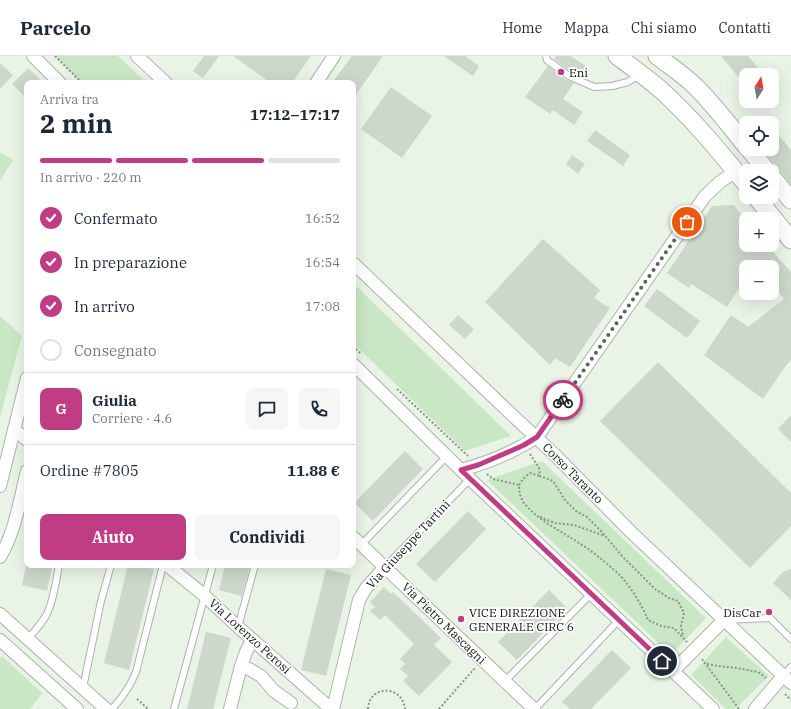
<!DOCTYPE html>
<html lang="it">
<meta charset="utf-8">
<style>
:root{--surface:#fff;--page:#f6f6f7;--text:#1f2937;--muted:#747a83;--line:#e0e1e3;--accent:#c03d84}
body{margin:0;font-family:"IBM Plex Serif",serif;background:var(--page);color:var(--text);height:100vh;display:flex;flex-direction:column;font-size:15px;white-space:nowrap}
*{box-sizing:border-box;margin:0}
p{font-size:13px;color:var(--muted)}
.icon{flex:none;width:22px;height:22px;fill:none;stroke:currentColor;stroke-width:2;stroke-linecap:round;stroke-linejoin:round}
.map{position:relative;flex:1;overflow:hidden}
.side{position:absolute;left:24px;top:24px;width:332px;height:488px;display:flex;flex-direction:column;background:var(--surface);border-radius:8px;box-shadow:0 4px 16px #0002}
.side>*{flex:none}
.needle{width:26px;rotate:11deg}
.buttons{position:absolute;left:739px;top:12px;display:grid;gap:8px}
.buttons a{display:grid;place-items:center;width:40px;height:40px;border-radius:8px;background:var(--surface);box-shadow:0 4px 16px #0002;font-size:20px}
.pin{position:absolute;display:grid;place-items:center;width:34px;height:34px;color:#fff;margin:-17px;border:2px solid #fff;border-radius:50%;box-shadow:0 1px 4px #0007}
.courier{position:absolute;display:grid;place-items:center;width:40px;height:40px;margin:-20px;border:3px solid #c03d84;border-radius:50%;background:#fff;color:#222;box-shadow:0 1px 5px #0007}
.summary em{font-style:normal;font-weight:700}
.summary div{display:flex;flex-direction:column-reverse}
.summary{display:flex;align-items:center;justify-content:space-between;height:68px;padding:0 16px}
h1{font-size:26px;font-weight:700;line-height:30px}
.bar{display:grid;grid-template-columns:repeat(4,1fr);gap:6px 4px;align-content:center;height:48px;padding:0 16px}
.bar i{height:5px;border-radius:3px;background:var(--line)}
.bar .active{background:var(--accent)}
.bar p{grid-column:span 4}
.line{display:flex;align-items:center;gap:10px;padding:0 16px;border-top:1px solid var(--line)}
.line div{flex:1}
.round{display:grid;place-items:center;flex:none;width:42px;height:42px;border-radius:8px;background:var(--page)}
ol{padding:0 16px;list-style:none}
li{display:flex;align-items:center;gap:12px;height:44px}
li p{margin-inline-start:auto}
li .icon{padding:4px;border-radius:50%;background:var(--accent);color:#fff;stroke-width:4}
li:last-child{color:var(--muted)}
li i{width:22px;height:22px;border:2px solid var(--line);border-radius:50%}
.action{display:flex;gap:8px;margin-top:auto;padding:8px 16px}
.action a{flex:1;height:46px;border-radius:8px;background:var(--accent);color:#fff;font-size:16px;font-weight:700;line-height:46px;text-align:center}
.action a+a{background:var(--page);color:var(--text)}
header{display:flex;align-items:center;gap:24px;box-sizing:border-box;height:56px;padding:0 20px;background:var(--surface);border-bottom:1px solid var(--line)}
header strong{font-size:19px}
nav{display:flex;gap:22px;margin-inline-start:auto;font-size:14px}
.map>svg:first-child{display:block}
.green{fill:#cae7c5}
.building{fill:#cdd7cb}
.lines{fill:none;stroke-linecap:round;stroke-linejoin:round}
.service-casing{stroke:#abb4a9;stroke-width:8}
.minor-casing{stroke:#abb4a9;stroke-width:14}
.secondary-casing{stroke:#abb4a9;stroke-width:19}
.path{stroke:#8c948b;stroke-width:2;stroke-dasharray:2 2;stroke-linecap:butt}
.service{stroke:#fff;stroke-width:6}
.minor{stroke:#fff;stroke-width:12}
.secondary{stroke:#fff;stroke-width:17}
.done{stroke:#5d635c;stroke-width:4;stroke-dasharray:0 7.2}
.route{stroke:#c03d84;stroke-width:5}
.poi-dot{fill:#c03d84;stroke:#fff;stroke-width:1.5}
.labels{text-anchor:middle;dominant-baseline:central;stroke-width:3.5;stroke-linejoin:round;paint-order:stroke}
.poi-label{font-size:12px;fill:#111511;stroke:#fff;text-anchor:start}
.street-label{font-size:12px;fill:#111511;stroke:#fff}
</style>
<header>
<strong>Parcelo</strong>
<nav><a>Home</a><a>Mappa</a><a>Chi siamo</a><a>Contatti</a></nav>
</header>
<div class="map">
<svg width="791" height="653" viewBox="0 0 791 653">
<rect width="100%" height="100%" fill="#e9f4e7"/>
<path class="green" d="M55,0H118L147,27H82Z
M0,96L13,104L0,125Z
M353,227L511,380L465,395L353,287Z
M0,260L22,280L0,361Z
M542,405L706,562L671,599L487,424Z
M726,581L769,620L735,653H726L691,619Z
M2,600L42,637L30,653H0V602Z"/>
<path class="building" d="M204,0H219L203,22L193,15Z
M233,0H311L292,27H271Z
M352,0H383L353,43V27H332Z
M444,0H465L479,10L473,20Z
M556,0H571L586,10L580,20L571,16L554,3Z
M721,0H748L764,19H746V30Z
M0,7L13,19L0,33Z
M548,10L566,24L574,27L563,43L583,56L574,69L553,54L550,58L525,41Z
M28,12L44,27H27V43L12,28Z
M391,31L432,60L402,102L361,73Z
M772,71L791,94V128L780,115L776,112L775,109L762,93H772Z
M595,74L630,99L623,110L587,85Z
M572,99L585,108L578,118L566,108Z
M734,149L746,164V189H767L791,216V304L787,308L763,343L704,299L731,259L748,271L784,243L772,228V211H746V221L727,251L691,228L689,232L667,217L712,150Z
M543,183L600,234L594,242L610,252L570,311L555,302L550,309L485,246Z
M657,233L700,265L687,282L644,250Z
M458,259L474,273L465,283L449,269Z
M658,306L791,437V470L750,512L600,365Z
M791,359V386L778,373Z
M405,395L423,413L373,465L354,447Z
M468,455L486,473L435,526L416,508Z
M26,509H53L47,535L22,529Z
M128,509H139L154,513L129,614L104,607Z
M225,509H250L242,540L219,534Z
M326,513L351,519L326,620L301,614Z
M791,513V544L773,527L783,516Z
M384,531L391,538L393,536L441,582L434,589L452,606L419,640L403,625L408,620L400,613L405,608L400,603L414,588L385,559L380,564L370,555L375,551L370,546Z
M549,534L567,552L517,604L498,586Z
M206,576L231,582L213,653H187Z
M612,594L631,612L591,653H570L562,646Z"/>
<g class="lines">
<defs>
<path id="service" d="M546,0L547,4L569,20L594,31L612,30L628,26L639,19
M361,489L447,400
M385,511L470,423
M725,564L770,562L791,583
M238,571L255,509
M28,583C35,575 42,567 47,558C54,543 56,525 59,509
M783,620L791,611
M505,625L591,538
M83,632L101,545L111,509
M112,653C122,642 130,631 136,616L163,509
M174,653L213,509
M535,653L619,564"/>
<path id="minor" d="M33,0L60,27
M137,0L166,27
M316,27L334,0
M353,207L510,357L554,398L632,477L791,627
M353,308L470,423L713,653
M14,373L27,384
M461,414C487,407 514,396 537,381L705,140L720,126L736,115
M0,430L27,322
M353,481L534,653
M0,501C15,477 20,443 27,415
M167,509L205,540L238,571L331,653
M0,558L106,653
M0,584L77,653
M241,610L246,596L252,584
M673,615L724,564
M230,653L241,610L249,613L261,620L274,635L291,647
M333,653L359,544L366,532L385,511
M755,653L783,620"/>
<path id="secondary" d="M617,0C632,11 647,22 661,34C692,62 720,96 746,128
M657,0C670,10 684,19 696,31C714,49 730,70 746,90
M749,93L767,115
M772,121L791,144
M756,141L791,184"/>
</defs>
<use href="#service" class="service-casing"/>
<use href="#minor" class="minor-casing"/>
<use href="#secondary" class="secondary-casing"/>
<path class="path" d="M55,0L82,27
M353,290L361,298
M397,333L468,400
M530,398L539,412L540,420L553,425L565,444L576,455L587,461L601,475L622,500L655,533L669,542L678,545L684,557L681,570L683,580
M487,418L493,423L519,429C519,436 520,441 524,447C536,462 555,472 571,482C586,491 600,501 613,513C627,524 641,547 648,564L661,570L674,572L687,586
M519,429L523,423L530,417L540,420
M540,461L555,467L574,469L605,480
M702,603L739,653
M707,608L718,610L737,612L758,616L766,622
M785,638L791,644
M137,643L148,653
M368,653C369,629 402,628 405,653
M439,653L475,612"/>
<use href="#service" class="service"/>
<use href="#minor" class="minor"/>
<use href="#secondary" class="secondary"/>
</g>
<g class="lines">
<path class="done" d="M563,344L687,166"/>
<path class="route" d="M563,344L537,381L524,389L513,394L478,409L461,414L662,605"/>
</g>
<g class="poi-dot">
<circle cx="561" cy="16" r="4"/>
<circle cx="769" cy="556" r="4"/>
<circle cx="461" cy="563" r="4"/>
</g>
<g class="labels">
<g class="poi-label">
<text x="569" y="16">Eni</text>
<text x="469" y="556">VICE DIREZIONE<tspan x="469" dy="14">GENERALE CIRC 6</tspan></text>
<text x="761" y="556" text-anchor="end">DisCar</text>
</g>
<g class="street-label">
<text transform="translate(573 417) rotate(45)">Corso Taranto</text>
<text transform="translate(408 488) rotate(-47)">Via Giuseppe Tartini</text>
<text transform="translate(444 567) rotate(44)">Via Pietro Mascagni</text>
<text transform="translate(250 580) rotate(42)">Via Lorenzo Perosi</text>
</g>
</g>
</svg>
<div class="buttons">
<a><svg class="needle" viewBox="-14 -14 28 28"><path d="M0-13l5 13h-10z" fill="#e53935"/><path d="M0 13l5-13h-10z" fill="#747a83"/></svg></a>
<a><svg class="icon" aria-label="locate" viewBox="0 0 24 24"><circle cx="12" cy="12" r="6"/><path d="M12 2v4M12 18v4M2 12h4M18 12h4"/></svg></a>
<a><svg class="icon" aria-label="layers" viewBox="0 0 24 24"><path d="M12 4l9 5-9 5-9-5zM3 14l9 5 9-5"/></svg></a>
<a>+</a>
<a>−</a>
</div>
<div class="pin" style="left:687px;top:166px;background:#ea580c"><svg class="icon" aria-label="bag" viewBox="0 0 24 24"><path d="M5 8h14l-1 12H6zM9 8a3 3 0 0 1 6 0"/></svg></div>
<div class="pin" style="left:662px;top:605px;background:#1f2937"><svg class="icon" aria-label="home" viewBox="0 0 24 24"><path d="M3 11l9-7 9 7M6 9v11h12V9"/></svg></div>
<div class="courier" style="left:563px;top:344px"><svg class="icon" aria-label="bike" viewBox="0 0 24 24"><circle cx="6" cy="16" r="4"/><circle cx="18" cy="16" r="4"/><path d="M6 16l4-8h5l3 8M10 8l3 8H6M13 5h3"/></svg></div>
<section class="side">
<div class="summary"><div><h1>2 min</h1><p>Arriva tra</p></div><em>17:12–17:17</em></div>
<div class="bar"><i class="active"></i><i class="active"></i><i class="active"></i><i></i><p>In arrivo · 220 m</p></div>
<ol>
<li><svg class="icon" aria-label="check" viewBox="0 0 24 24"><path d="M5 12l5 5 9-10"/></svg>Confermato<p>16:52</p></li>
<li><svg class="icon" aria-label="check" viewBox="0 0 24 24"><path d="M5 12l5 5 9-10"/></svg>In preparazione<p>16:54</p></li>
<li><svg class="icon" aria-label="check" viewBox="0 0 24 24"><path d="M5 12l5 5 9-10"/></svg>In arrivo<p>17:08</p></li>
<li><i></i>Consegnato</li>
</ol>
<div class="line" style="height:72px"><b class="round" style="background:var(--accent);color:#fff">G</b><div><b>Giulia</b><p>Corriere · 4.6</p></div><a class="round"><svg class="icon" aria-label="chat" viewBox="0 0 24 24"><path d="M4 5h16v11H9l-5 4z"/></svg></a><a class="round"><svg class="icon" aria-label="phone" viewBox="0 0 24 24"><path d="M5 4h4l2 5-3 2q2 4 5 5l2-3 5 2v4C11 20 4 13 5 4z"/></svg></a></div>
<div class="line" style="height:52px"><div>Ordine #7805</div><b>11.88 €</b></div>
<div class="action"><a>Aiuto</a><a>Condividi</a></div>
</section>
</div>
